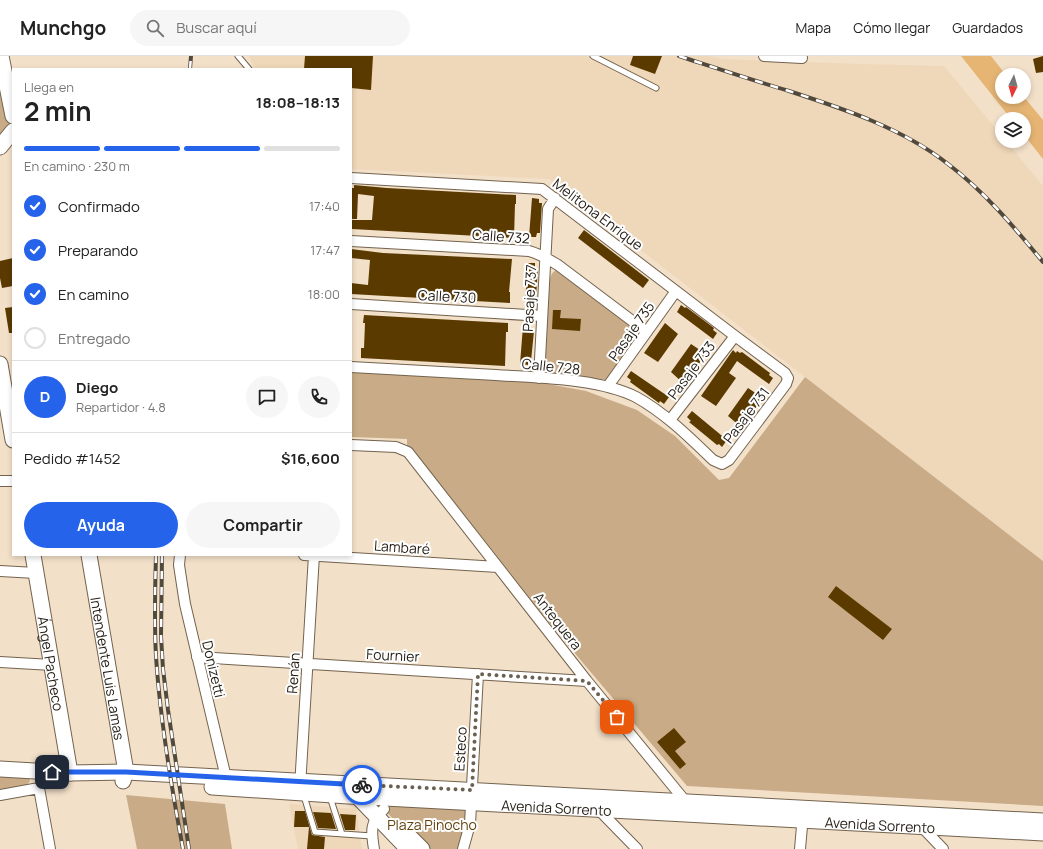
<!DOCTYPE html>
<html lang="es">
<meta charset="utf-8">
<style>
:root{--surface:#fff;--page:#f6f6f6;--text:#222;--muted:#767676;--line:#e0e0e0;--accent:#2563eb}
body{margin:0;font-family:Manrope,sans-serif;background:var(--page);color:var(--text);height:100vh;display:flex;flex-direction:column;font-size:15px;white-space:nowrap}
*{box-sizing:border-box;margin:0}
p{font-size:13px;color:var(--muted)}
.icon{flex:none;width:22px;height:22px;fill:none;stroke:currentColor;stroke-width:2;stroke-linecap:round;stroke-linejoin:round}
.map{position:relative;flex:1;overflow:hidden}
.drawer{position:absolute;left:12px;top:12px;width:340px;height:488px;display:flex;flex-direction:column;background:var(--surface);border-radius:0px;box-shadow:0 2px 6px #0003}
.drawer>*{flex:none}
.needle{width:26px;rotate:185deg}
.fabs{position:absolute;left:995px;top:12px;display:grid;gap:8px}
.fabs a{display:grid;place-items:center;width:36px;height:36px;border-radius:50%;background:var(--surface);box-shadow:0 2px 6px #0003;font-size:20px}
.pin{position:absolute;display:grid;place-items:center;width:34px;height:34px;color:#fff;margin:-17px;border-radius:8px;box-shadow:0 2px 6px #0006}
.courier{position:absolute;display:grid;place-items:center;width:40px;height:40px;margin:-20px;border:3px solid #2563eb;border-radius:50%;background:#fff;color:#222;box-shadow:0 1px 5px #0007}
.overview em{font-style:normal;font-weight:700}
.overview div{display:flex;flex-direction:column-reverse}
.overview{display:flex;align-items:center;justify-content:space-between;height:68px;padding:0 12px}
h1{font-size:26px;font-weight:700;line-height:30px}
.bar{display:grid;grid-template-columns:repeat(4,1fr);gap:6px 4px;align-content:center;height:48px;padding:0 12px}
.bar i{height:5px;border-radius:3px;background:var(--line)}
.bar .active{background:var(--accent)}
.bar p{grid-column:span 4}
.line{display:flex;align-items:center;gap:10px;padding:0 12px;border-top:1px solid var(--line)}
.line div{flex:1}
.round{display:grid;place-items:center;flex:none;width:42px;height:42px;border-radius:21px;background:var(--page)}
ol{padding:0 12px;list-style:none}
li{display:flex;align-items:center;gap:12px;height:44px}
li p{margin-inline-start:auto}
li .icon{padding:4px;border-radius:50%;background:var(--accent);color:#fff;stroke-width:4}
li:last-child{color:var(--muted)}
li i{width:22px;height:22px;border:2px solid var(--line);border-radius:50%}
.primary-button{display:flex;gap:8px;margin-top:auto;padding:8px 12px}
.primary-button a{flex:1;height:46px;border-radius:24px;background:var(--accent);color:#fff;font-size:16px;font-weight:700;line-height:46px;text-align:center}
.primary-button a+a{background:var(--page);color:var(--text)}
header{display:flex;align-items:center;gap:24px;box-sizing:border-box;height:56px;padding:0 20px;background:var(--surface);border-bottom:1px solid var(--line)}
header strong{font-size:19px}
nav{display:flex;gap:22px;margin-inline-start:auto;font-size:14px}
.search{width:280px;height:36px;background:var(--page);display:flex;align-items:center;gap:10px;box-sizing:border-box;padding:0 14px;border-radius:22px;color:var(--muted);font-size:15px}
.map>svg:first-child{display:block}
.built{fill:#efd7b9}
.green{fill:#c9ac87}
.water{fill:#e6b574}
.building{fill:#5b3a00}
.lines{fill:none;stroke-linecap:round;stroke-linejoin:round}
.lane-casing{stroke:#73634e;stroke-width:7}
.street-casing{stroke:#73634e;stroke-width:12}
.secondary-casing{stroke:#73634e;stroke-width:17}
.lane{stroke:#fff;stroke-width:5}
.street{stroke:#fff;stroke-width:10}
.secondary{stroke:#fff;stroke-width:15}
.rail-casing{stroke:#52493d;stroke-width:4}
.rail{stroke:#fff;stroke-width:2.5;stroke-dasharray:8;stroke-linecap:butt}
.done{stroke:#6b6153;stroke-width:4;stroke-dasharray:0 7.2}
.route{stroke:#2563eb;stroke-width:5}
.labels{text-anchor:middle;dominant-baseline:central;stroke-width:4;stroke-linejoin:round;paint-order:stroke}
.street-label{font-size:14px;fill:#221c13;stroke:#fff}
.park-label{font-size:14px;fill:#62410d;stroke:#fff}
</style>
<header>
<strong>Munchgo</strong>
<div class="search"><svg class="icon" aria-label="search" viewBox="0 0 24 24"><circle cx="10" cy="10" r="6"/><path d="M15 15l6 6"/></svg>Buscar aquí</div>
<nav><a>Mapa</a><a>Cómo llegar</a><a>Guardados</a></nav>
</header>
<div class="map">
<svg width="1043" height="793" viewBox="0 0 1043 793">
<rect width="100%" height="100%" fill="#f3e0c9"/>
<path class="built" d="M249,0H709L722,3L863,8L944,10L1002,80V85H1006L1043,130V505L549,123L351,113V13H255Z
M289,748L356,753L362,793H298Z"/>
<path class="green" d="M0,0L13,60V75L0,84Z
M556,214L560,216L635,272L637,279L635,286L609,322L604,326L551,319L547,315L543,307L549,227C550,222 551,217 556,214Z
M351,315L543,327L586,335L637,354L675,380L719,424L729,422L805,321L1043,505V750L687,730L507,517L407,389V383L351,381Z
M0,719L29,721L30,725L26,730L0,734Z
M126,739L225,748L232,793H137Z
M372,741L471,746L463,793H422Z"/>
<path class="water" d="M961,0H991L1006,19H1002V41H1024L1043,64V103L1024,79V63H1011Z"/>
<path class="building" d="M305,0H373L371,34L351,32V13H304Z
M633,0H662L655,18L630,9Z
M1043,0V16L1036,17L1033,3Z
M354,129L387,132L516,139V148H515L514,182L352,173V164H372L374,140L358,138L357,163H351V132H354Z
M532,142L539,143V147H542L540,177H537L536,181H529Z
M584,174L649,224L643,232L578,182Z
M351,193L383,197L512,203L509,236H510V247L351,238V227L368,229L370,204L351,202Z
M13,202V230L2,232L0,222V205Z
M528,207H535V211L538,212L536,241H533L532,246L525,245Z
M681,249L685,252L686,251L714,272L713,274L717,277L713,283L677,256Z
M13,251V277H9L5,252Z
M553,254H561L560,262L581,263L580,275L552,273Z
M364,259L508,267V276H506L505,310L361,302V292H364L365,267H363Z
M665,267L678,278L658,306L644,297Z
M523,270L531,271L530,275H534L531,305H528V309L520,308Z
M691,288L706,298L684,328L671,316Z
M733,294L736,297L737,295L740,297L742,296L770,317L769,319L773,322L769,328L737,305L729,317L736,322L716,350L701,340Z
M631,315L669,341L664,348L660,345L659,347L630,326L631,324L627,321Z
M748,332L763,342L741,371L728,360Z
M692,355L727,384L722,391L719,388L717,389L689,366L691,365L687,361Z
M836,530L892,573L883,584L828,541Z
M674,672L686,686L675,695L686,708L680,713L657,686Z
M295,755H305L312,779L325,781L324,793H307L309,771H294Z
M313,756L331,757L336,773L318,772Z
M340,758L356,759L355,774H345Z"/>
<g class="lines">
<defs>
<path id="lane" d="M238,0L249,13
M593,0L656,32
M304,740L315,776L372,780
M330,741L342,778"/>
<path id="street" d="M764,0L802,2
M351,122L542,133L735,280L785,317L788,322L786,328L729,404L722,408L713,404C689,381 665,357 636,341C598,322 538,322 496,319C448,316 399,314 351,311
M351,185L529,195C540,198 548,203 558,209L647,276
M351,248L542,260
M539,322L548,153L555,142
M608,330L676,235
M670,364L735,280
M351,389L396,391L408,396L587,625L686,746V750
M0,425H13
M180,499L179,509L185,548L227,726
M304,499L498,511
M0,515L36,517
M197,601L587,625
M0,606L52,609
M300,731L314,499
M39,732L50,793
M0,739L39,732L52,716
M598,751V753L637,793
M921,768V770L943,793
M374,793C371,775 370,766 384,753
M463,793L470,768L478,618
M800,793L803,759"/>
<g id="secondary">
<path d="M1,0L13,60"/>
<path d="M0,91L13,75"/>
<path d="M0,308L13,384"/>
<path id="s1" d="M33,499L70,717"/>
<path id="s2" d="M89,499L126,716L123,725"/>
<path d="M0,713L70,717L126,716L1043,765"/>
<path id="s3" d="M212,731L348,740L1043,777"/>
<path d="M357,735V740L408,793"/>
<path d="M403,774L422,793"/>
</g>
</defs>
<use href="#lane" class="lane-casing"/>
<use href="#street" class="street-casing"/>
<use href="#secondary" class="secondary-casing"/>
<use href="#lane" class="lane"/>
<use href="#street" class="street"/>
<use href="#secondary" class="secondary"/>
<defs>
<path id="rail" d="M679,0C716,12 752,24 789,35C844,53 902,72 948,108C985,136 1014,171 1043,206
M190,13L191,0
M156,499C155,533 154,566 156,600C160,664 171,729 183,793
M162,499L161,580L163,613L168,654L189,793"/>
</defs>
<use href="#rail" class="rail-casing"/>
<use href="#rail" class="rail"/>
</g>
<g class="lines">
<path class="done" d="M362,729L472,734L478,618L587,625L617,661"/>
<path class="route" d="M52,716H126L362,729"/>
</g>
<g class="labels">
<g class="street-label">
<text transform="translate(598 158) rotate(37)">Melitona Enrique</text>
<text transform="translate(501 180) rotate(4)">Calle 732</text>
<text transform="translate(447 240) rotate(3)">Calle 730</text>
<text transform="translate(529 242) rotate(-87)">Pasaje 737</text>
<text transform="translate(631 275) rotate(-55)">Pasaje 735</text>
<text transform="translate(551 310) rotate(6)">Calle 728</text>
<text transform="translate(691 314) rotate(-53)">Pasaje 733</text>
<text transform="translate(746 359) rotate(-53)">Pasaje 731</text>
<text transform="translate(402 491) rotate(4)">Lambaré</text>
<text transform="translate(558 565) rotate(52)">Antequera</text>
<text transform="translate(393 599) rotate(3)">Fournier</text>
<text stroke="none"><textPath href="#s1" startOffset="110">Ángel Pacheco</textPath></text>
<text stroke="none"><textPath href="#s2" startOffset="115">Intendente Luis Lamas</textPath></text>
<text transform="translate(214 613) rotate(77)">Donizetti</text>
<text transform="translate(293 617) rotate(-86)">Renán</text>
<text transform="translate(460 693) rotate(-87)">Esteco</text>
<text stroke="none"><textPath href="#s3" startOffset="345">Avenida Sorrento</textPath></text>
<text stroke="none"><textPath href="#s3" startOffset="669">Avenida Sorrento</textPath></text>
</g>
<g class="park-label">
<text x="432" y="768">Plaza Pinocho</text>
</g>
</g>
</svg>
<div class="fabs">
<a><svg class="needle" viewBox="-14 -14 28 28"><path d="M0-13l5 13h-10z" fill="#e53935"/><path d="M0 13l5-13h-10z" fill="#767676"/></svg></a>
<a><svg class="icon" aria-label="layers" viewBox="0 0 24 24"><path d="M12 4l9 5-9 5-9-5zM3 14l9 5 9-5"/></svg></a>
</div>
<div class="pin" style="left:617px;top:661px;background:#ea580c"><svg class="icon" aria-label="bag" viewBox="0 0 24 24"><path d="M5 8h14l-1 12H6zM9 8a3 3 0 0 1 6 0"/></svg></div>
<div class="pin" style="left:52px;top:716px;background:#1f2937"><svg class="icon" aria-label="home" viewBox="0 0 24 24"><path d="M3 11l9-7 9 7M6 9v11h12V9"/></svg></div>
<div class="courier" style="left:362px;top:729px"><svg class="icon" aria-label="bike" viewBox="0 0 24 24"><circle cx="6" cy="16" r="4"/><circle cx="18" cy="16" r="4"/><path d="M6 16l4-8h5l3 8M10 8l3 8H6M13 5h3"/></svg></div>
<section class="drawer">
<div class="overview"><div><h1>2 min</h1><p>Llega en</p></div><em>18:08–18:13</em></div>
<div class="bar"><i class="active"></i><i class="active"></i><i class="active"></i><i></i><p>En camino · 230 m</p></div>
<ol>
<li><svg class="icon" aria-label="check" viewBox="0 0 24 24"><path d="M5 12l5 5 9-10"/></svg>Confirmado<p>17:40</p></li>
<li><svg class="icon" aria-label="check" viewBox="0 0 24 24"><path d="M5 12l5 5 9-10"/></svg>Preparando<p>17:47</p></li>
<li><svg class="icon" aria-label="check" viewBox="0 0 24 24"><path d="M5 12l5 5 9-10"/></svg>En camino<p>18:00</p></li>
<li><i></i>Entregado</li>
</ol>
<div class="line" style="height:72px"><b class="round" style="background:var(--accent);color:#fff">D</b><div><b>Diego</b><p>Repartidor · 4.8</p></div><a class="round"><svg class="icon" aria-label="chat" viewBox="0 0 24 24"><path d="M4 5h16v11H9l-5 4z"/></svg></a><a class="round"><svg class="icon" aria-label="phone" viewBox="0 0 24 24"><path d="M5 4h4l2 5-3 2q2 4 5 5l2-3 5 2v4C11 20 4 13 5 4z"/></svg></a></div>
<div class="line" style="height:52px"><div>Pedido #1452</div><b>$16,600</b></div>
<div class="primary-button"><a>Ayuda</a><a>Compartir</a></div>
</section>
</div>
